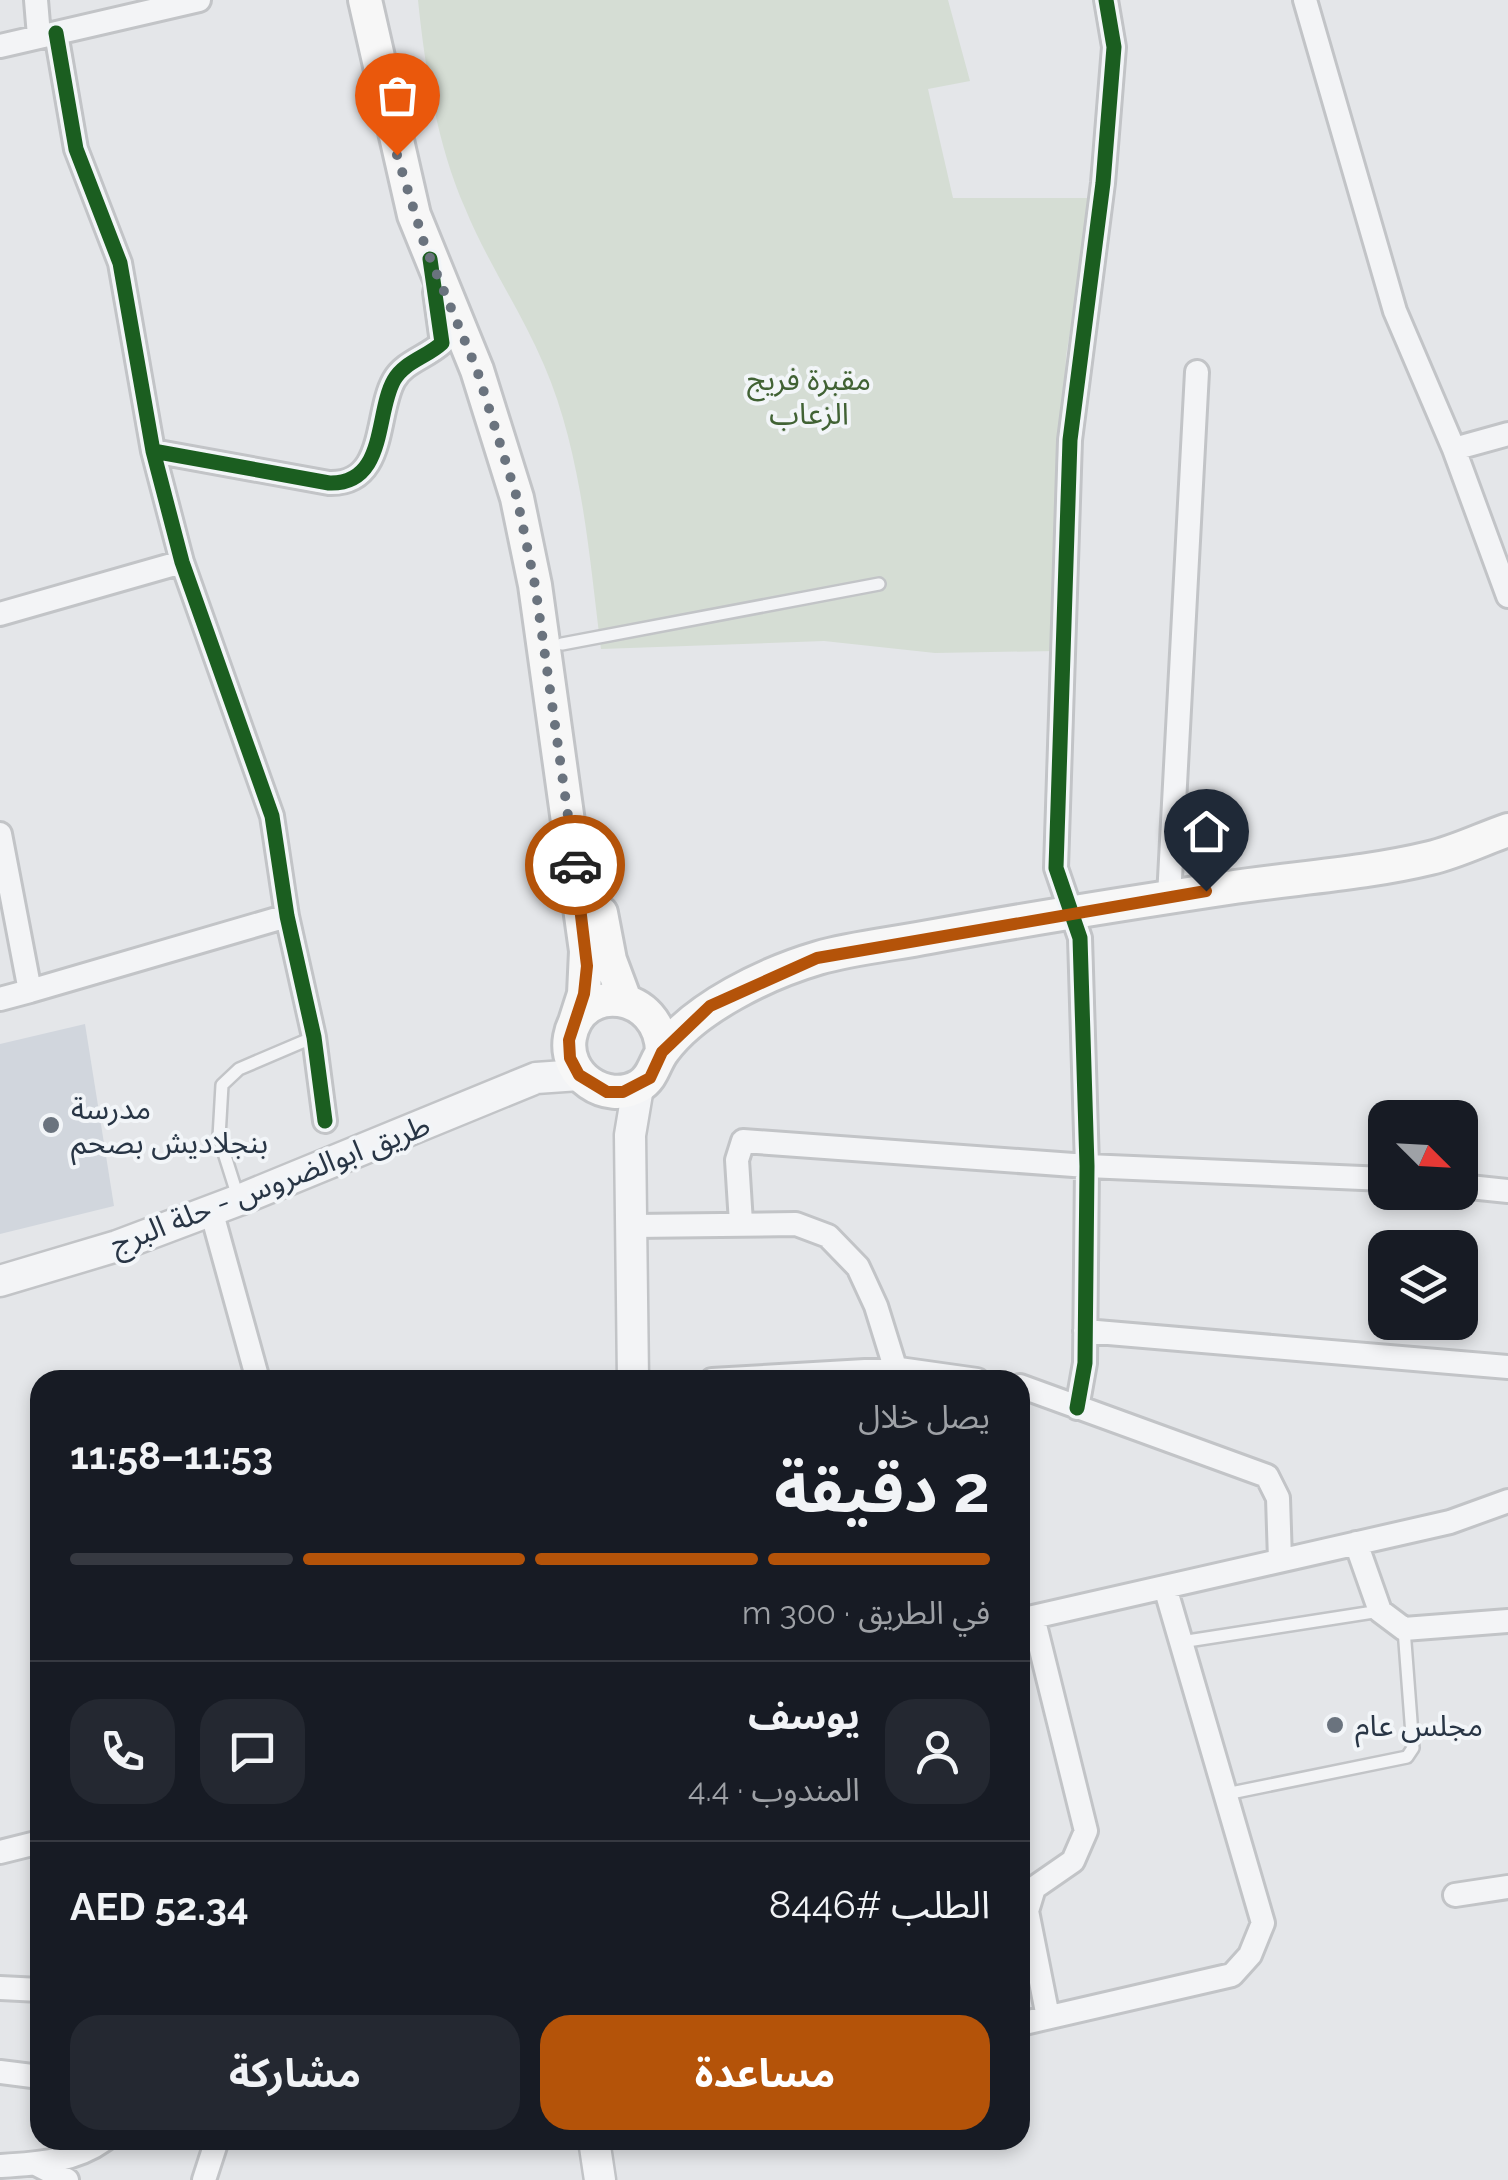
<!DOCTYPE html>
<html lang="ar">
<meta charset="utf-8">
<style>
:root{--surface:#171b24;--page:#242831;--text:#f1f3f6;--muted:#9ea1a6;--line:#363941;--accent:#b45309}
body{margin:0;font-family:Raleway,"Noto Sans Arabic",sans-serif;background:var(--page);color:var(--text);direction:rtl;height:100vh;display:flex;flex-direction:column;font-size:38px;white-space:nowrap}
*{box-sizing:border-box;margin:0}
p{font-size:32px;color:var(--muted)}
.icon{flex:none;width:55px;height:55px;fill:none;stroke:currentColor;stroke-width:2;stroke-linecap:round;stroke-linejoin:round}
.map{position:relative;flex:1;overflow:hidden;direction:ltr}
.side{position:absolute;left:30px;top:1370px;width:1000px;height:780px;display:flex;flex-direction:column;background:var(--surface);border-radius:30px;box-shadow:0 5px 15px #0003;direction:rtl}
.side>*{flex:none}
.needle{width:65px;rotate:114deg}
.fabs{position:absolute;left:1368px;top:1100px;display:grid;gap:20px}
.fabs a{display:grid;place-items:center;width:110px;height:110px;border-radius:20px;background:var(--surface);box-shadow:0 5px 15px #0003;font-size:50px}
.pin{position:absolute;display:grid;place-items:center;width:85px;height:85px;color:#fff;margin:-102px -42px;border-radius:50% 50% 50% 0;rotate:-45deg;box-shadow:0 0 10px #0007}
.pin .icon{rotate:45deg}
.courier{position:absolute;display:grid;place-items:center;width:100px;height:100px;margin:-50px;border:8px solid #b45309;border-radius:50%;background:#fff;color:#222;box-shadow:0 2px 12px #0007}
.headline em{font-style:normal;font-weight:700}
.headline div{display:flex;flex-direction:column-reverse}
.headline{display:flex;align-items:center;justify-content:space-between;height:170px;padding:0 40px}
h1{font-size:65px;font-weight:700;line-height:75px}
.bar{display:grid;grid-template-columns:repeat(4,1fr);gap:15px 10px;align-content:center;height:120px;padding:0 40px}
.bar i{height:12px;border-radius:8px;background:var(--line)}
.bar .on{background:var(--accent)}
.bar p{grid-column:span 4}
.line{display:flex;align-items:center;gap:25px;padding:0 40px;border-top:2px solid var(--line)}
.line div{flex:1}
.round{display:grid;place-items:center;flex:none;width:105px;height:105px;border-radius:30px;background:var(--page)}
.button{display:flex;gap:20px;margin-top:auto;padding:20px 40px}
.button a{flex:1;height:115px;border-radius:30px;background:var(--accent);color:#fff;font-size:40px;font-weight:700;line-height:115px;text-align:center}
.button a+a{background:var(--page);color:var(--text)}
.map>svg:first-child{display:block}
.built{fill:#d1d6dd}
.green{fill:#d5ddd4}
.lines{fill:none;stroke-linecap:round;stroke-linejoin:round}
.service-casing{stroke:#c2c4c7;stroke-width:16}
.minor-casing{stroke:#c2c4c7;stroke-width:28}
.tertiary-casing{stroke:#c2c4c7;stroke-width:35}
.secondary-casing{stroke:#c2c4c7;stroke-width:38}
.service{stroke:#f3f4f6;stroke-width:11}
.minor{stroke:#f3f4f6;stroke-width:22}
.tertiary{stroke:#f3f4f6;stroke-width:30}
.secondary{stroke:#f7f7f7;stroke-width:32}
.cycleway-casing{stroke:#f2f5f8;stroke-width:21}
.cycleway{stroke:#1b5e20;stroke-width:15}
.done{stroke:#6a737e;stroke-width:10;stroke-dasharray:0 18}
.route{stroke:#b45309;stroke-width:12}
.poi-dot{fill:#6a737e;stroke:#f2f5f8;stroke-width:4}
.labels{text-anchor:middle;dominant-baseline:central;stroke-width:8;stroke-linejoin:round;paint-order:stroke}
.park-label{font-size:30px;fill:#416234;stroke:#f2f5f8}
.poi-label{font-size:30px;fill:#283545;stroke:#f2f5f8;text-anchor:start}
.street-label{font-size:30px;fill:#283545;stroke:#f2f5f8}
</style>
<div class="map">
<svg width="1508" height="2180" viewBox="0 0 1508 2180">
<rect width="100%" height="100%" fill="#e4e6e9"/>
<path class="built" d="M85,1024L114,1206L0,1234V1044Z"/>
<path class="green" d="M418,0H948L970,81L928,89L953,198H1092L1066,356L1055,651L935,653L824,641L601,649C589,555 582,453 544,365C521,311 487,262 465,208C437,144 425,69 418,0Z"/>
<g class="lines">
<defs>
<path id="service" d="M562,644L879,584
M238,1197L219,1137L222,1085L239,1069L314,1037
M1181,1642L1380,1611
M1226,1794L1407,1757L1413,1748L1404,1629"/>
<path id="minor" d="M36,0L39,36
M1305,0L1395,311L1454,449L1508,596
M56,33L76,149L120,263L153,451L329,483C387,485 375,413 394,380C404,362 427,357 442,343L435,292
M0,46L199,0
M1454,449L1508,434
M153,451L182,562L272,816L287,916L314,1037L325,1121
M0,614L182,562
M0,834L30,991L0,999
M1169,897L1197,372
M30,991L287,916
M1460,1186L1508,1191
M211,1210L258,1380
M741,1223L737,1160L743,1141L1087,1166L1385,1179
M634,1226L796,1224L828,1236L858,1267L876,1306L899,1380
M1085,1331L1508,1367
M712,1380L899,1369L977,1380
M1020,1386L1267,1476L1278,1498L1280,1560
M1077,1408L1085,1363L1087,1166L1080,938L1056,868L1070,440L1103,183L1114,47L1106,0
M1356,1543L1380,1611L1404,1629L1508,1621
M1033,1617L1086,1831L1073,1861L1034,1888L1027,1911L1048,2017
M1020,1620L1450,1522L1508,1501
M0,1852L40,1842
M1455,1895L1508,1887
M0,1988L40,1990
M1020,2024L1232,1975L1250,1955L1263,1923L1165,1587
M0,2072L40,2077
M36,2164L67,2180
M0,2166C35,2164 74,2162 104,2140
M204,2180L217,2140"/>
<path id="tertiary" d="M0,1281L117,1246L239,1200L536,1078L579,1075
M633,1380L630,1135L638,1087
M594,2140L600,2180"/>
<path id="secondary" d="M365,0L414,215L477,370L517,498L535,585L586,951L584,994L575,1022
M601,913L610,960L625,1000
M662,1052C661,991 581,980 570,1037C563,1075 606,1105 639,1086C654,1077 654,1062 664,1050C696,1007 767,973 818,958C853,948 893,944 929,937C1028,919 1128,903 1228,888C1294,878 1364,874 1430,858C1456,852 1482,839 1508,830"/>
</defs>
<use href="#service" class="service-casing"/>
<use href="#minor" class="minor-casing"/>
<use href="#tertiary" class="tertiary-casing"/>
<use href="#secondary" class="secondary-casing"/>
<use href="#service" class="service"/>
<use href="#minor" class="minor"/>
<use href="#tertiary" class="tertiary"/>
<use href="#secondary" class="secondary"/>
<defs>
<path id="cycleway" d="M56,33L76,149L120,263L153,451L329,483C387,485 375,413 394,380C404,362 427,357 442,343L430,259
M153,451L182,562L272,816L287,916L314,1037L325,1121
M1077,1408L1085,1363L1087,1166L1080,938L1056,868L1070,440L1103,183L1114,47L1106,0"/>
</defs>
<use href="#cycleway" class="cycleway-casing"/>
<use href="#cycleway" class="cycleway"/>
</g>
<g class="lines">
<path class="done" d="M397,155L425,246L477,370L517,498L535,585L575,865"/>
<path class="route" d="M575,865L587,966L584,994L569,1040L570,1058L579,1075L607,1092H623L650,1078L662,1052L710,1006L817,958L1206,891"/>
</g>
<g class="poi-dot">
<circle cx="51" cy="1125" r="10"/>
<circle cx="1335" cy="1725" r="10"/>
</g>
<g class="labels">
<g class="park-label">
<text x="809" y="379">مقبرة فريج<tspan x="809" dy="34">الزعاب</tspan></text>
</g>
<g class="poi-label">
<text x="71" y="1108">مدرسة<tspan x="71" dy="34">بنجلاديش بصحم</tspan></text>
<text x="1355" y="1725">مجلس عام</text>
</g>
<g class="street-label">
<text transform="translate(270 1184) rotate(-21)">طريق ابوالضروس - حلة البرج</text>
</g>
</g>
</svg>
<div class="fabs">
<a><svg class="needle" viewBox="-14 -14 28 28"><path d="M0-13l5 13h-10z" fill="#e53935"/><path d="M0 13l5-13h-10z" fill="#9ea1a6"/></svg></a>
<a><svg class="icon" aria-label="layers" viewBox="0 0 24 24"><path d="M12 4l9 5-9 5-9-5zM3 14l9 5 9-5"/></svg></a>
</div>
<div class="pin" style="left:397px;top:155px;background:#ea580c"><svg class="icon" aria-label="bag" viewBox="0 0 24 24"><path d="M5 8h14l-1 12H6zM9 8a3 3 0 0 1 6 0"/></svg></div>
<div class="pin" style="left:1206px;top:891px;background:#1f2937"><svg class="icon" aria-label="home" viewBox="0 0 24 24"><path d="M3 11l9-7 9 7M6 9v11h12V9"/></svg></div>
<div class="courier" style="left:575px;top:865px"><svg class="icon" aria-label="car" viewBox="0 0 24 24"><path d="M5 17H2v-5l4-1 3-4h7l3 4 3 1v5h-3M9 17h6M6 11h13"/><circle cx="7" cy="17" r="2"/><circle cx="17" cy="17" r="2"/></svg></div>
<section class="side">
<div class="headline"><div><h1>2 دقيقة</h1><p>يصل خلال</p></div><em>11:53–11:58</em></div>
<div class="bar"><i class="on"></i><i class="on"></i><i class="on"></i><i></i><p>في الطريق · 300 m</p></div>
<div class="line" style="height:180px"><a class="round"><svg class="icon" aria-label="person" viewBox="0 0 24 24"><circle cx="12" cy="8" r="4"/><path d="M4 21q1-7 8-7t8 7"/></svg></a><div><b>يوسف</b><p>المندوب · 4.4</p></div><a class="round"><svg class="icon" aria-label="chat" viewBox="0 0 24 24"><path d="M4 5h16v11H9l-5 4z"/></svg></a><a class="round"><svg class="icon" aria-label="phone" viewBox="0 0 24 24"><path d="M5 4h4l2 5-3 2q2 4 5 5l2-3 5 2v4C11 20 4 13 5 4z"/></svg></a></div>
<div class="line" style="height:130px"><div>الطلب #8446</div><b>AED 52.34</b></div>
<div class="button"><a>مساعدة</a><a>مشاركة</a></div>
</section>
</div>
